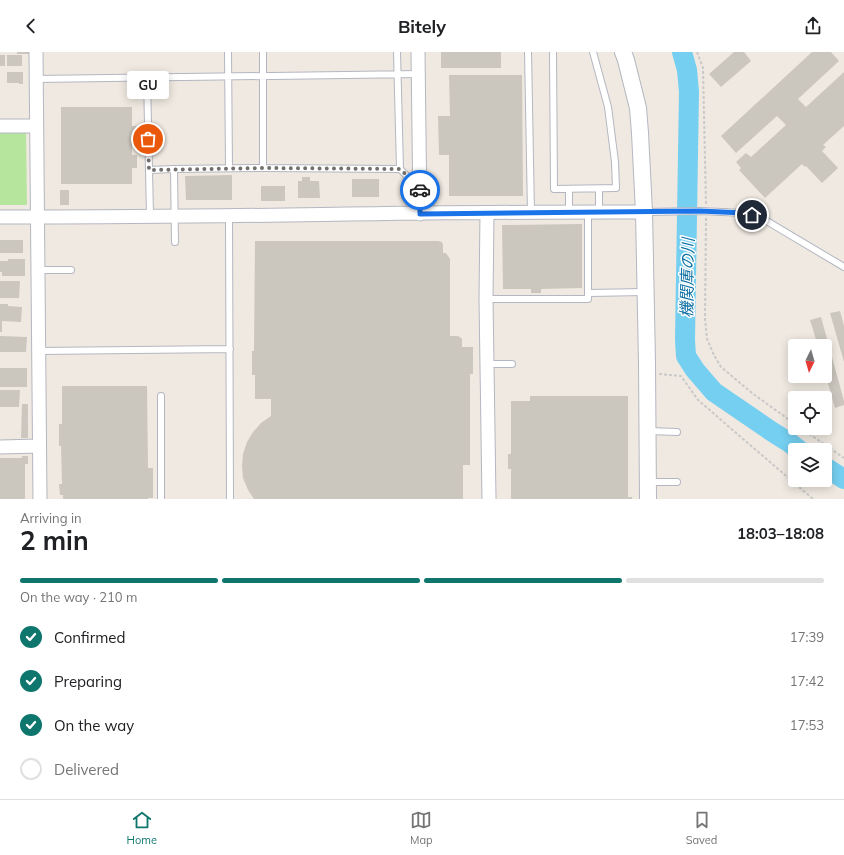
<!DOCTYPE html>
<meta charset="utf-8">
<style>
:root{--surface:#fff;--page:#f2f2f2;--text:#202124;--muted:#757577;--line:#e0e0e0;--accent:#0f766e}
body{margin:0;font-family:Mulish,"Noto Sans JP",sans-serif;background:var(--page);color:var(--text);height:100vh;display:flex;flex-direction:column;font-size:15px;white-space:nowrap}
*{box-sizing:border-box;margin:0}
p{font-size:13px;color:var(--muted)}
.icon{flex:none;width:22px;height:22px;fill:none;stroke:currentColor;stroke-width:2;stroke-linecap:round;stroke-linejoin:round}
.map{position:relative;height:447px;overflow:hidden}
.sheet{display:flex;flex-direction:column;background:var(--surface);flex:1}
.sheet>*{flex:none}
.needle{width:26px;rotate:185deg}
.tools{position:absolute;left:788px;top:287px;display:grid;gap:8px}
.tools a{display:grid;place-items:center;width:44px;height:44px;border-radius:4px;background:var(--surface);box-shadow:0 2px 10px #0003;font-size:20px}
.pin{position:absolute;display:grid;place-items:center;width:34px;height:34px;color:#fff;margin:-17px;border:2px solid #fff;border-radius:50%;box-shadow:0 1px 4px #0007}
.courier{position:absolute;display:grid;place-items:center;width:40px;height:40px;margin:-20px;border:3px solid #1a73e8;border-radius:50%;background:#fff;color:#222;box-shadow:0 1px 5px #0007}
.bubble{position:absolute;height:28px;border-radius:4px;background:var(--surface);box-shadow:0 2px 10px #0003;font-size:13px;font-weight:700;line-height:28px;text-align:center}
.headline em{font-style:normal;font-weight:700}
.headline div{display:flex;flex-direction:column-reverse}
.headline{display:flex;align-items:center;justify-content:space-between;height:68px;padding:0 20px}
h1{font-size:26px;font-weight:700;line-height:30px}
.bar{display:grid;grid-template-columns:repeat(4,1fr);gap:6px 4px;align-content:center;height:48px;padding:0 20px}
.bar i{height:5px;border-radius:3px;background:var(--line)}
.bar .selected{background:var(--accent)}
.bar p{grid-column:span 4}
ol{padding:0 20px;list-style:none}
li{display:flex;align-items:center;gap:12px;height:44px}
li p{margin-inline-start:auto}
li .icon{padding:4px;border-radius:50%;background:var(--accent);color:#fff;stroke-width:4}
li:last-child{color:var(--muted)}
li i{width:22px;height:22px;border:2px solid var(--line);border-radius:50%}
header{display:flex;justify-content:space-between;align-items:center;height:52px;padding:0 20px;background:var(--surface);font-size:18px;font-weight:700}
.menu{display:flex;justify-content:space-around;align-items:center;height:56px;border-top:1px solid var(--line);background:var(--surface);font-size:11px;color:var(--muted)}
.menu a{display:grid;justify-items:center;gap:2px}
.menu .selected{color:var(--accent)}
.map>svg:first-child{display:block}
.green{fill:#b6e59e}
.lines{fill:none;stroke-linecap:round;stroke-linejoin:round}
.river{stroke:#75cff0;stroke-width:20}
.building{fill:#cbc7bf}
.service-casing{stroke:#b4b7c1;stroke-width:8}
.minor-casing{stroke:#b4b7c1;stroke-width:15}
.tertiary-casing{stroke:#b4b7c1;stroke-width:18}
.path{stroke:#c9c9c9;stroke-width:2;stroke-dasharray:3 2;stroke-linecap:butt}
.service{stroke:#fff;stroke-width:6}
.minor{stroke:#fff;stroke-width:13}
.tertiary{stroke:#fff;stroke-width:16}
.done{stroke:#726f6d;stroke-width:4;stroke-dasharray:0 7.2}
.route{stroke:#1a73e8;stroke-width:5}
.labels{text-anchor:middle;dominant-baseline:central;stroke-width:3;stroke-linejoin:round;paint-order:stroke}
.water-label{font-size:16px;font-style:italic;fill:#0d6fa3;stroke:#fff}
</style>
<header><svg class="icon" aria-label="back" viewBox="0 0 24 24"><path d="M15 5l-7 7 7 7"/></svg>Bitely<svg class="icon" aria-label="share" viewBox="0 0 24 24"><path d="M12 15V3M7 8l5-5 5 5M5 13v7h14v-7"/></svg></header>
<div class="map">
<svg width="844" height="447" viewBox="0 0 844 447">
<rect width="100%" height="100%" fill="#efe9e1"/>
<path class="green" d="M0,78H26L27,153H0Z"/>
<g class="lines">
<path class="river" d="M682,0L687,18L689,40L685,288L686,304L695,318L714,340L771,379L790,391L799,398
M825,415L844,427"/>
</g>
<path class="building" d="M17,0H29V2H17Z
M441,0H501V16H441Z
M734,0H744L751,9L721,35L709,22Z
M812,0H831L839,9L798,47L806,55L844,20V74L823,93L826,95L822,99L838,116L822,131L806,114L805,115L802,112L765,146L739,118L741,116L736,110L746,101L751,105L786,73L777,64L736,101L721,84Z
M0,3H5V14H0Z
M7,3H22V14H7Z
M7,20H23V32H19V31H7Z
M449,23H522L523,144H449V103H439L438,64H450Z
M61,55H132V74H137V86H132V103H137V116H132V132H61Z
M232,123V148H186L185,124Z
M302,125H310V129H319L320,146H298V129H302Z
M352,127H379V145H352Z
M261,134H285V149H261Z
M60,138H69V153H60Z
M582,172V236L541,237V241H531V237H503L502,173Z
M0,188H23V201H0Z
M255,189H438L442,190L443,193V201H446L450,207V284H457L460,285L462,287V295H473V322H470V413H463V447H254L248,438L243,426L242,414L243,402L247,390L253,380L261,371L271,364V347H255V323H252V299H254Z
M8,207H25V224H2V220H0V209H8Z
M0,229H20L19,246H0Z
M0,252H8V254L22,255L21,270L2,269V280H0Z
M840,259L844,274V310L830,261Z
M821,265L844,349V353L835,356L825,321V294H818L810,268Z
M0,284L27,285L26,300H0Z
M0,316H27V335H0Z
M62,334H147L148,416H153V446H148V447H63V443H60L59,432H62L61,394H59V372H62Z
M0,338H20L19,355H0Z
M530,344H628V445H632V447H511V417H508V402H511V349H530Z
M22,352H28V386H21Z
M22,404H28V412H25V447H0V406H22Z"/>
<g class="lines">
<defs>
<path id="service" d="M228,0L229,116
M263,0V116
M397,0L400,117
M528,0L531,161
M553,0L554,137L616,136L615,110L608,55L593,0
M147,26L150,164
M36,27L418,22
M149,118L174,117
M569,137V161
M644,160L700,159L744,161L760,165L844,215
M588,161V241L645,240
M599,161V137
M229,164L230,447
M175,190L174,117L263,116L400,117L418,135
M39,218H71
M486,247H588V241
M39,299L230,297
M487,312H512
M161,344V447
M649,379L677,380
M649,430H677"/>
<path id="minor" d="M36,0L40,447
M418,0L420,162
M0,74H36
M487,161L486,247L489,447
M0,165C215,166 429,159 644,160
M0,395L39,394"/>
<path id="tertiary" d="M623,0L626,8L638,56L640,81L644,160L647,311L648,447"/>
</defs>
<use href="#service" class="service-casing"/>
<use href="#minor" class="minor-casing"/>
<use href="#tertiary" class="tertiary-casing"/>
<path class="path" d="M697,0L703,16L706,152
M706,166L705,267L707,287L714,303L721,315L752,341L795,372
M659,322L681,324L698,348L757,399L813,447
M801,376L844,406"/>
<use href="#service" class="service"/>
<use href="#minor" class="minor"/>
<use href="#tertiary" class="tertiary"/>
</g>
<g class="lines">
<path class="done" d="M148,87L149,118L263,116L400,117L420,136V138"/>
<path class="route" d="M420,138V162L700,159L744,161L752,163"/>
</g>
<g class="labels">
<g class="water-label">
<text transform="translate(687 226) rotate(-89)">機関庫の川</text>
</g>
</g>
</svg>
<div class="tools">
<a><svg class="needle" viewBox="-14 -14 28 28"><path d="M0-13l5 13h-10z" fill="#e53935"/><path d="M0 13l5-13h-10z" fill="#757577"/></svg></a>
<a><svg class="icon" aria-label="locate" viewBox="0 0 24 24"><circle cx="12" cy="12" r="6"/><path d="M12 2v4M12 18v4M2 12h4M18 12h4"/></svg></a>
<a><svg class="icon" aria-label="layers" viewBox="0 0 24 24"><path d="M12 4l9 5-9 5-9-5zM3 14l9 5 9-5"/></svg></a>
</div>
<div class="pin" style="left:148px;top:87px;background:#ea580c"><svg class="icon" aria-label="bag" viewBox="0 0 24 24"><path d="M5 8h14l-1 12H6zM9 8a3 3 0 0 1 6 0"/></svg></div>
<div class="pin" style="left:752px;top:163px;background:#1f2937"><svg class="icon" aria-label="home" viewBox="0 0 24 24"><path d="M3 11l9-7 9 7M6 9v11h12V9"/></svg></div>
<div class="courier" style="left:420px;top:138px"><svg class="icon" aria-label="car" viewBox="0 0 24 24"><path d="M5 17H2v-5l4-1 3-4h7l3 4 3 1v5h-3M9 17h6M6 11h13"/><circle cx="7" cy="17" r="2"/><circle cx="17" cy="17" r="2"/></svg></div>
<div class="bubble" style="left:127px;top:19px;width:42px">GU</div>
</div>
<section class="sheet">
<div class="headline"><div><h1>2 min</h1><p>Arriving in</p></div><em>18:03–18:08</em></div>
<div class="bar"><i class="selected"></i><i class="selected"></i><i class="selected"></i><i></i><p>On the way · 210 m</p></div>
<ol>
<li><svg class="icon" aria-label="check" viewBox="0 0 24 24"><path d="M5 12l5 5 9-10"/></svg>Confirmed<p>17:39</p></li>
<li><svg class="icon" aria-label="check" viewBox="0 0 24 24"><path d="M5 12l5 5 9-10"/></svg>Preparing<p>17:42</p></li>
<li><svg class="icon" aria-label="check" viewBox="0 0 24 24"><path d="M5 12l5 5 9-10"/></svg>On the way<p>17:53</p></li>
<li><i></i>Delivered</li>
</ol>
</section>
<nav class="menu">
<a class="selected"><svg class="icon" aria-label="home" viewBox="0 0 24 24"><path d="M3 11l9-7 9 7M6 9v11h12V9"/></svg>Home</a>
<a><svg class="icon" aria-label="map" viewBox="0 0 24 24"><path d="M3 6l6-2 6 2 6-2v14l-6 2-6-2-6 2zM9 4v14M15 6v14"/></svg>Map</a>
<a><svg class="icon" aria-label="saved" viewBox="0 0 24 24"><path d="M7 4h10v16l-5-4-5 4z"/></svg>Saved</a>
</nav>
